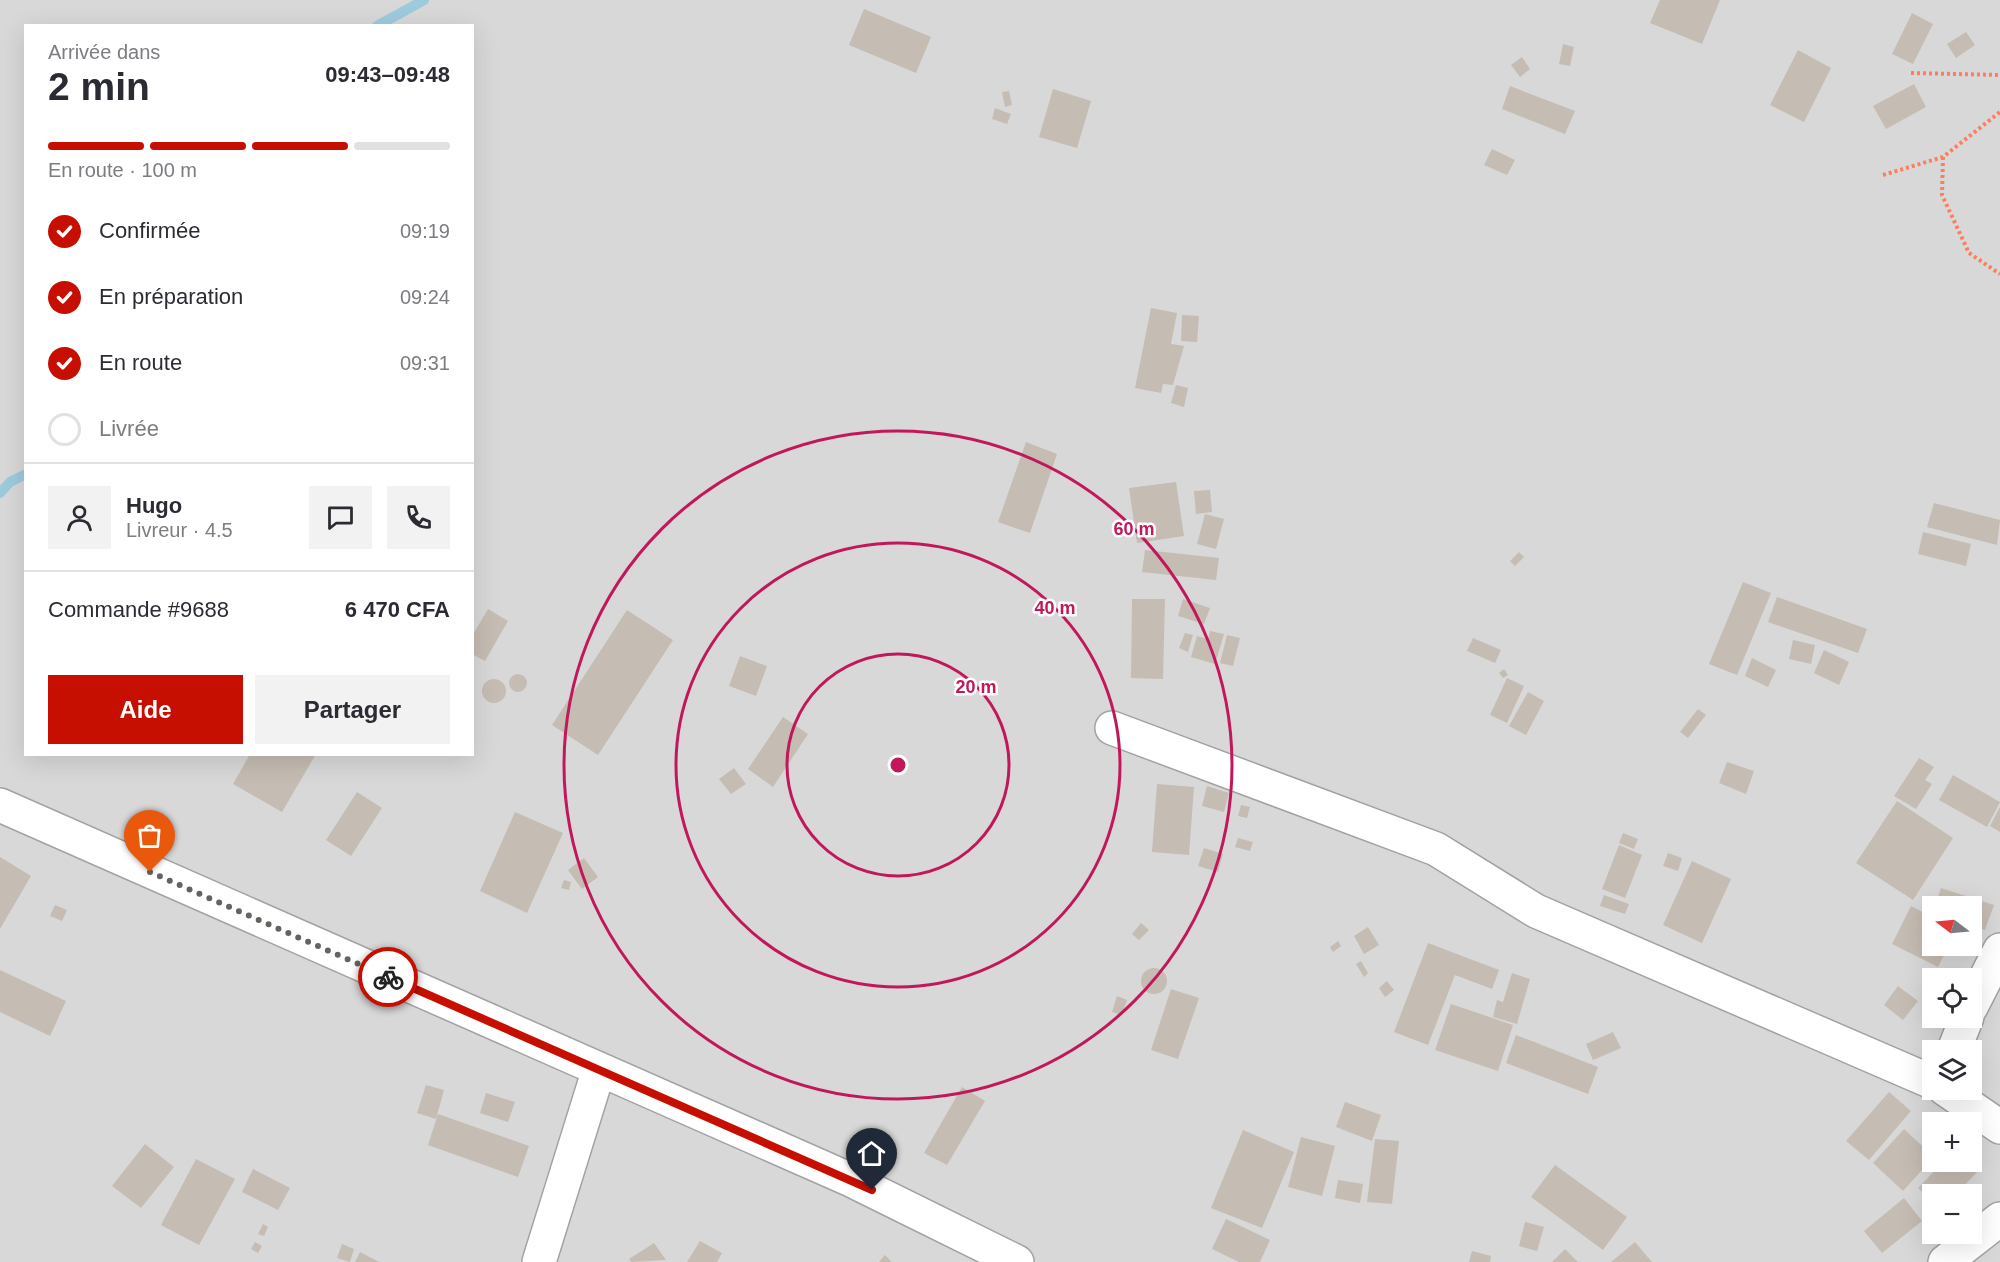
<!DOCTYPE html>
<html lang="fr">
<meta charset="utf-8">
<style>
:root{--surface:#fff;--page:#f2f2f3;--text:#2b2b33;--muted:#7c7c81;--line:#e1e1e2;--accent:#c60f00}
body{margin:0;font-family:Helvetica,sans-serif;background:var(--page);color:var(--text);height:100vh;display:flex;flex-direction:column;font-size:22px;white-space:nowrap}
*{box-sizing:border-box;margin:0}
p{font-size:20px;color:var(--muted)}
.icon{flex:none;width:33px;height:33px;fill:none;stroke:currentColor;stroke-width:2;stroke-linecap:round;stroke-linejoin:round}
.map{position:relative;flex:1;overflow:hidden}
.sheet{position:absolute;left:24px;top:24px;width:450px;height:732px;display:flex;flex-direction:column;background:var(--surface);border-radius:0px;box-shadow:0 6px 24px #0002}
.sheet>*{flex:none}
.needle{width:39px;rotate:286deg}
.buttons{position:absolute;left:1922px;top:896px;display:grid;gap:12px}
.buttons a{display:grid;place-items:center;width:60px;height:60px;border-radius:0px;background:var(--surface);box-shadow:0 6px 24px #0002;font-size:30px}
.pin{position:absolute;display:grid;place-items:center;width:51px;height:51px;color:#fff;margin:-62px -26px;border-radius:50% 50% 50% 0;rotate:-45deg;box-shadow:0 0 6px #0007}
.pin .icon{rotate:45deg}
.courier{position:absolute;display:grid;place-items:center;width:60px;height:60px;margin:-30px;border:4px solid #c60f00;border-radius:50%;background:#fff;color:#222;box-shadow:0 2px 8px #0007}
.summary em{font-style:normal;font-weight:700}
.summary div{display:flex;flex-direction:column-reverse}
.summary{display:flex;align-items:center;justify-content:space-between;height:102px;padding:0 24px}
h1{font-size:39px;font-weight:700;line-height:45px}
.bar{display:grid;grid-template-columns:repeat(4,1fr);gap:9px 6px;align-content:center;height:72px;padding:0 24px}
.bar i{height:8px;border-radius:4px;background:var(--line)}
.bar .selected{background:var(--accent)}
.bar p{grid-column:span 4}
.line{display:flex;align-items:center;gap:15px;padding:0 24px;border-top:2px solid var(--line)}
.line div{flex:1}
.round{display:grid;place-items:center;flex:none;width:63px;height:63px;border-radius:0px;background:var(--page)}
ol{padding:0 24px;list-style:none}
li{display:flex;align-items:center;gap:18px;height:66px}
li p{margin-inline-start:auto}
li .icon{padding:6px;border-radius:50%;background:var(--accent);color:#fff;stroke-width:4}
li:last-child{color:var(--muted)}
li i{width:33px;height:33px;border:3px solid var(--line);border-radius:50%}
.cta{display:flex;gap:12px;margin-top:auto;padding:12px 24px}
.cta a{flex:1;height:69px;border-radius:0px;background:var(--accent);color:#fff;font-size:24px;font-weight:700;line-height:69px;text-align:center}
.cta a+a{background:var(--page);color:var(--text)}
.map>svg:first-child{display:block}
.residential{fill:#d9d8d8;fill-rule:evenodd}
.lines{fill:none;stroke-linecap:round;stroke-linejoin:round}
.stream{stroke:#9ecadd;stroke-width:10}
.building{fill:#c5bcb3}
.minor-casing{stroke:#a2a2a2;stroke-width:36}
.path{stroke:#fe7c60;stroke-width:4;stroke-dasharray:3 3;stroke-linecap:butt}
.minor{stroke:#fff;stroke-width:33}
.done{stroke:#646360;stroke-width:6;stroke-dasharray:0 10.8}
.route{stroke:#c60f00;stroke-width:8}
.ring{fill:none;stroke:#c2185b;stroke-width:3}
.centre{fill:#c2185b;stroke:#fff;stroke-width:3}
.ring-label{font-size:18px;text-anchor:middle;font-weight:bold;fill:#c2185b;stroke:#fff;stroke-width:5;stroke-linejoin:round;paint-order:stroke}
</style>
<div class="map">
<svg width="2000" height="1262" viewBox="0 0 2000 1262">
<rect width="100%" height="100%" fill="#edeae0"/>
<path class="residential" d="M0,0H2000V1262H0ZM26,26H472V754H26ZM1932,906H1971V945H1932ZM1932,978H1971V1017H1932ZM1932,1050H1971V1089H1932ZM1932,1122H1971V1161H1932ZM1932,1194H1971V1233H1932Z"/>
<g class="lines">
<path class="stream" d="M377,26L424,0
M0,493L10,482L26,474"/>
</g>
<path class="building" d="M1660,0H1720L1702,44L1650,23Z
M864,9L931,37L916,73L849,45Z
M1912,13L1933,24L1913,64L1892,54Z
M1966,32L1975,45L1956,58L1947,44Z
M1563,44L1574,47L1570,66L1559,64Z
M1798,50L1831,68L1804,122L1770,105Z
M1522,57L1530,69L1520,77L1511,65Z
M1914,84L1926,107L1886,129L1873,106Z
M1510,86L1575,111L1565,134L1502,109Z
M1053,89L1091,101L1077,148L1039,137Z
M1009,91L1012,105L1005,107L1002,92Z
M995,108L1011,114L1007,124L992,119Z
M1492,149L1515,160L1507,175L1484,165Z
M1151,308L1177,313L1171,344L1184,346L1173,385L1163,384L1161,393L1135,388Z
M1182,315L1199,316L1197,342L1181,341Z
M1176,385L1188,388L1184,407L1171,403Z
M1026,442L1057,454L1030,533L998,522Z
M1176,482L1184,536L1137,543L1129,488Z
M1210,490L1212,512L1196,514L1194,491Z
M1934,503L2000,520L1997,545L1927,527Z
M1205,514L1224,519L1216,549L1197,544Z
M1923,532L1971,544L1966,566L1918,554Z
M1145,550L1219,558L1216,580L1142,572Z
M1519,552L1524,557L1515,566L1510,561Z
M1743,582L1771,593L1737,675L1709,664Z
M1777,597L1867,629L1858,653L1768,622Z
M1132,599H1165L1163,679L1131,678Z
M1183,599L1210,608L1204,624L1178,616Z
M488,609L508,621L485,661L472,654V636Z
M627,610L673,640L598,755L552,725Z
M1210,631L1224,634L1215,664L1191,657L1197,636L1208,639Z
M1185,633L1193,635L1188,652L1179,648Z
M1227,635L1240,638L1233,666L1220,663Z
M1473,638L1501,650L1495,663L1467,651Z
M1793,640L1815,645L1811,664L1789,659Z
M1824,650L1849,662L1839,685L1814,673Z
M740,656L767,666L756,696L729,686Z
M1752,658L1776,670L1768,687L1745,676Z
M1504,669L1508,675L1503,678L1499,673Z
M509 683a9 9 0 1 1 18 0a9 9 0 1 1-18 0Z
M1507,678L1524,686L1507,723L1490,715Z
M482 691a12 12 0 1 1 24 0a12 12 0 1 1-24 0Z
M1528,692L1544,701L1526,735L1509,726Z
M1698,709L1706,715L1688,738L1680,732Z
M783,717L808,734L773,787L748,769Z
M250,754H316L282,812L233,784Z
M1919,758L1934,767L1925,780L1932,784L1916,809L1894,796Z
M1727,762L1754,771L1746,794L1719,783Z
M734,768L746,784L731,794L719,779Z
M1953,775L2000,802L1987,827L1939,800Z
M1157,784L1194,787L1189,855L1152,852Z
M1207,786L1229,793L1224,812L1202,806Z
M357,792L382,808L351,856L326,840Z
M1897,801L1953,838L1913,900L1856,863Z
M1241,805L1250,807L1247,818L1238,816Z
M2000,807V832L1990,826Z
M515,812L563,833L527,913L480,891Z
M1623,833L1638,839L1634,849L1619,843Z
M1238,838L1253,842L1250,851L1235,847Z
M1619,845L1642,855L1625,898L1602,889Z
M1204,848L1223,854L1218,872L1198,866Z
M1668,853L1682,858L1678,871L1663,866Z
M0,857L31,876L0,929Z
M584,858L598,877L582,889L568,870Z
M1692,861L1731,879L1702,943L1663,925Z
M564,880L571,882L569,890L561,888Z
M1941,888L1994,905L1985,930L1971,925V906H1935Z
M1604,895L1629,904L1625,914L1600,906Z
M55,905L67,910L62,921L50,916Z
M1911,906L1932,917V945H1949L1938,967L1892,944Z
M1141,923L1149,930L1139,940L1132,934Z
M1368,927L1379,945L1364,954L1354,936Z
M1338,941L1341,946L1333,952L1330,947Z
M1428,943L1499,970L1492,989L1455,975L1428,1045L1394,1032Z
M1361,961L1368,973L1364,977L1356,964Z
M1141 981a13 13 0 1 1 26 0a13 13 0 1 1-26 0Z
M0,970L66,1001L50,1036L0,1012Z
M1512,973L1530,979L1517,1024L1493,1017L1497,1000L1503,1002Z
M1387,981L1394,990L1385,997L1379,988Z
M1898,986L1918,1001L1903,1020L1884,1005Z
M1171,989L1199,998L1178,1059L1151,1050Z
M1117,996L1127,1000L1122,1015L1112,1012Z
M1451,1004L1513,1025L1498,1071L1435,1050Z
M1613,1032L1621,1048L1593,1060L1586,1044Z
M1516,1035L1598,1067L1588,1094L1506,1063Z
M426,1085L444,1090L436,1119L417,1113Z
M962,1087L985,1101L947,1165L924,1153Z
M1889,1092L1911,1111L1869,1160L1846,1141Z
M486,1093L515,1102L508,1122L480,1113Z
M1345,1102L1381,1115L1372,1141L1336,1127Z
M438,1114L529,1146L518,1177L428,1145Z
M1904,1129L1932,1155V1159L1903,1191L1873,1163Z
M1243,1130L1294,1152L1262,1228L1211,1208Z
M1301,1137L1335,1146L1322,1196L1288,1187Z
M1375,1139L1399,1141L1392,1204L1367,1202Z
M145,1144L174,1167L141,1208L112,1186Z
M1971,1158L1981,1168L1956,1194H1932V1201L1918,1188L1944,1161H1971Z
M196,1159L235,1179L199,1245L161,1225Z
M1555,1165L1627,1217L1603,1250L1531,1197Z
M253,1169L290,1188L278,1210L242,1192Z
M1338,1180L1363,1184L1360,1203L1335,1198Z
M1904,1198L1922,1221L1882,1253L1864,1231Z
M1226,1219L1270,1240L1260,1262H1239L1212,1249Z
M1525,1222L1544,1227L1537,1251L1519,1246Z
M263,1224L268,1227L264,1236L258,1234Z
M700,1241L722,1253L717,1262H687Z
M255,1242L262,1246L258,1253L251,1249Z
M1635,1242L1652,1262H1611Z
M654,1243L666,1260L631,1262L629,1259Z
M342,1244L354,1249L350,1262L337,1258Z
M1565,1249L1578,1262H1552Z
M1472,1251L1491,1256L1490,1262H1469Z
M360,1252L379,1262H355Z
M885,1255L892,1262H879Z"/>
<g class="lines">
<defs>
<path id="minor" d="M1112,728L1436,849L1536,911L1932,1082
M0,805L851,1180L1017,1262
M1971,1007L2000,950
M1954,1050L1967,1017
M1945,1089L2000,1127
M539,1262L599,1069
M1945,1262L2000,1219"/>
</defs>
<use href="#minor" class="minor-casing"/>
<path class="path" d="M1911,73L2000,75
M1943,157L1942,195L1969,253L2000,274
M1883,175L1943,157L2000,112"/>
<use href="#minor" class="minor"/>
</g>
<g class="lines">
<path class="done" d="M150,872L388,977"/>
<path class="route" d="M388,977L872,1190"/>
</g>
<g class="ring">
<circle cx="898" cy="765" r="111"/>
<circle cx="898" cy="765" r="222"/>
<circle cx="898" cy="765" r="334"/>
</g>
<circle cx="898" cy="765" r="9" class="centre"/>
<g class="ring-label">
<text x="1134" y="535">60 m</text>
<text x="1055" y="614">40 m</text>
<text x="976" y="693">20 m</text>
</g>
</svg>
<div class="buttons">
<a><svg class="needle" viewBox="-14 -14 28 28"><path d="M0-13l5 13h-10z" fill="#e53935"/><path d="M0 13l5-13h-10z" fill="#7c7c81"/></svg></a>
<a><svg class="icon" aria-label="locate" viewBox="0 0 24 24"><circle cx="12" cy="12" r="6"/><path d="M12 2v4M12 18v4M2 12h4M18 12h4"/></svg></a>
<a><svg class="icon" aria-label="layers" viewBox="0 0 24 24"><path d="M12 4l9 5-9 5-9-5zM3 14l9 5 9-5"/></svg></a>
<a>+</a>
<a>−</a>
</div>
<div class="pin" style="left:150px;top:872px;background:#ea580c"><svg class="icon" aria-label="bag" viewBox="0 0 24 24"><path d="M5 8h14l-1 12H6zM9 8a3 3 0 0 1 6 0"/></svg></div>
<div class="pin" style="left:872px;top:1190px;background:#1f2937"><svg class="icon" aria-label="home" viewBox="0 0 24 24"><path d="M3 11l9-7 9 7M6 9v11h12V9"/></svg></div>
<div class="courier" style="left:388px;top:977px"><svg class="icon" aria-label="bike" viewBox="0 0 24 24"><circle cx="6" cy="16" r="4"/><circle cx="18" cy="16" r="4"/><path d="M6 16l4-8h5l3 8M10 8l3 8H6M13 5h3"/></svg></div>
<section class="sheet">
<div class="summary"><div><h1>2 min</h1><p>Arrivée dans</p></div><em>09:43–09:48</em></div>
<div class="bar"><i class="selected"></i><i class="selected"></i><i class="selected"></i><i></i><p>En route · 100 m</p></div>
<ol>
<li><svg class="icon" aria-label="check" viewBox="0 0 24 24"><path d="M5 12l5 5 9-10"/></svg>Confirmée<p>09:19</p></li>
<li><svg class="icon" aria-label="check" viewBox="0 0 24 24"><path d="M5 12l5 5 9-10"/></svg>En préparation<p>09:24</p></li>
<li><svg class="icon" aria-label="check" viewBox="0 0 24 24"><path d="M5 12l5 5 9-10"/></svg>En route<p>09:31</p></li>
<li><i></i>Livrée</li>
</ol>
<div class="line" style="height:108px"><a class="round"><svg class="icon" aria-label="person" viewBox="0 0 24 24"><circle cx="12" cy="8" r="4"/><path d="M4 21q1-7 8-7t8 7"/></svg></a><div><b>Hugo</b><p>Livreur · 4.5</p></div><a class="round"><svg class="icon" aria-label="chat" viewBox="0 0 24 24"><path d="M4 5h16v11H9l-5 4z"/></svg></a><a class="round"><svg class="icon" aria-label="phone" viewBox="0 0 24 24"><path d="M5 4h4l2 5-3 2q2 4 5 5l2-3 5 2v4C11 20 4 13 5 4z"/></svg></a></div>
<div class="line" style="height:78px"><div>Commande #9688</div><b>6 470 CFA</b></div>
<div class="cta"><a>Aide</a><a>Partager</a></div>
</section>
</div>
